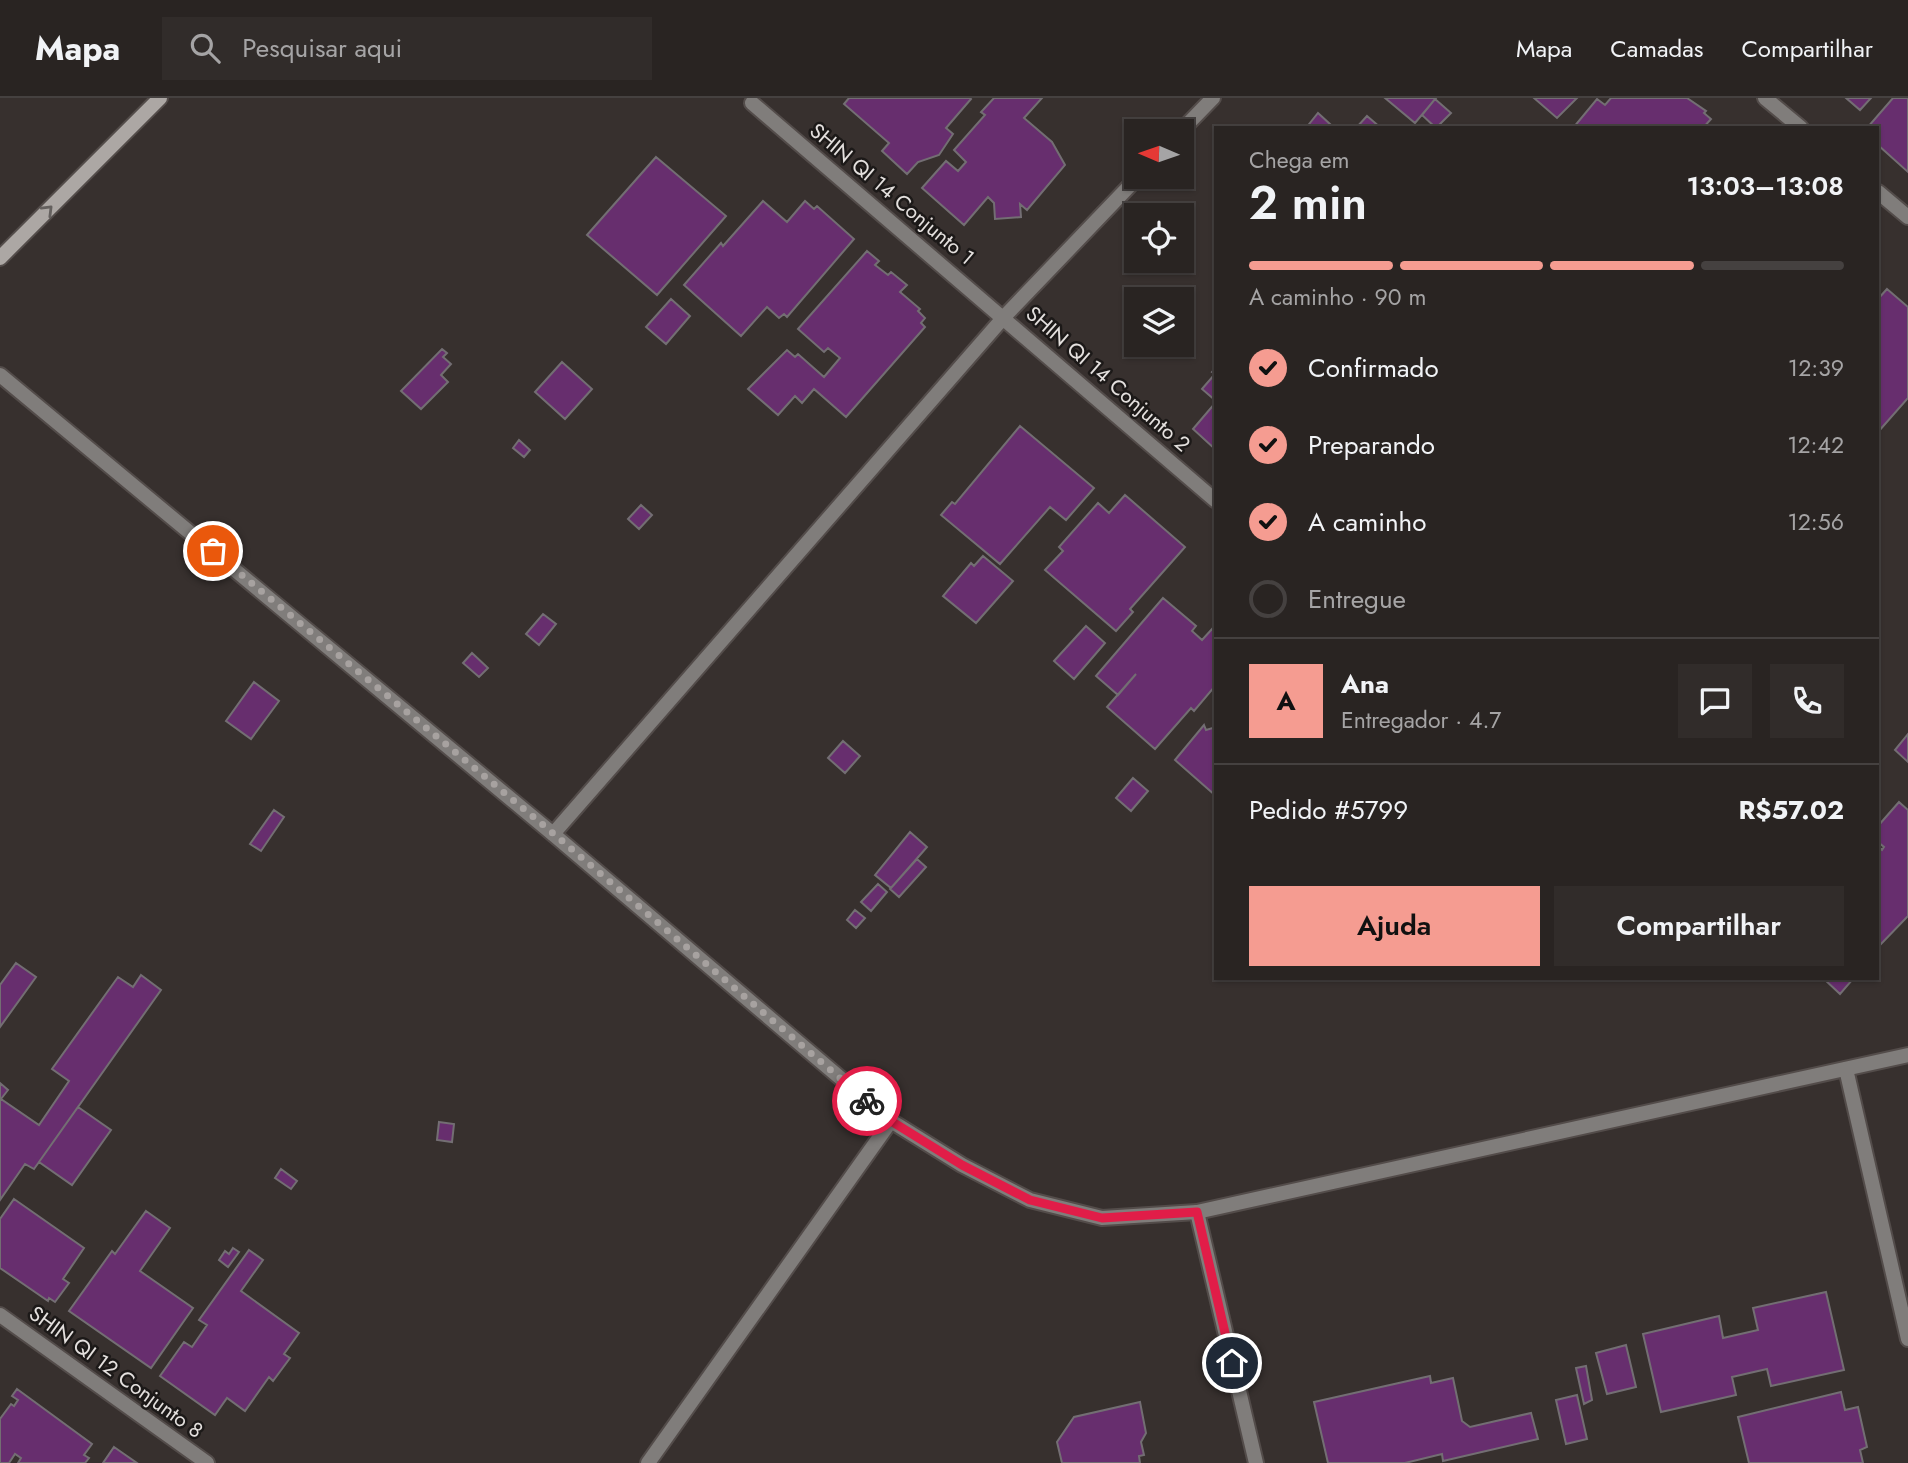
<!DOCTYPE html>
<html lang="pt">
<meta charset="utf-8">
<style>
:root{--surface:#292422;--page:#312c2a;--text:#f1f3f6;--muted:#a5a4a5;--line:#454140;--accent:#f59c91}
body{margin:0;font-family:Jost,sans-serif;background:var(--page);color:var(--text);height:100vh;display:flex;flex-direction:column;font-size:26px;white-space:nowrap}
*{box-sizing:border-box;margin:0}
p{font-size:23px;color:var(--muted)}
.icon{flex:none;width:38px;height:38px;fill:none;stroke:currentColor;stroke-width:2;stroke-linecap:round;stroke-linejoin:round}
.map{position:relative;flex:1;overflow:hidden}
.side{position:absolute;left:1214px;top:28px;width:665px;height:854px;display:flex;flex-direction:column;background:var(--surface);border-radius:0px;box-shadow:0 2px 5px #0004,0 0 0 2px var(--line)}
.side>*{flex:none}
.needle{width:46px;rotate:272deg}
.controls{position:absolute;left:1124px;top:21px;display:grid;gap:14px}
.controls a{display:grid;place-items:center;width:70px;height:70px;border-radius:0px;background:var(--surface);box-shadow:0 2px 5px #0004,0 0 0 2px var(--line);font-size:35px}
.pin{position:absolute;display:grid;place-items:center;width:60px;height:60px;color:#fff;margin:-30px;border:4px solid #fff;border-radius:50%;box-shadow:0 2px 7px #0007}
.courier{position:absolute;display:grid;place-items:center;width:70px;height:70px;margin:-35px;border:5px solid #e11d48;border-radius:50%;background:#fff;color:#222;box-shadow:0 2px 9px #0007}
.overview em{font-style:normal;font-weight:600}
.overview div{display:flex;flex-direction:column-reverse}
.overview{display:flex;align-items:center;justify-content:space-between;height:119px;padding:0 35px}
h1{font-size:46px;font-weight:600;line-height:52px}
.bar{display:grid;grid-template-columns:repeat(4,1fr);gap:10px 7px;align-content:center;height:84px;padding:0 35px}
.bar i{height:9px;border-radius:5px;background:var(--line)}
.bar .selected{background:var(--accent)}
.bar p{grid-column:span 4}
.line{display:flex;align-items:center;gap:18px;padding:0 35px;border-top:2px solid var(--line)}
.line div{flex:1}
.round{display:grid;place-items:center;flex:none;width:74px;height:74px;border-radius:0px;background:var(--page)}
ol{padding:0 35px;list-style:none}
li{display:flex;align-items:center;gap:21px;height:77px}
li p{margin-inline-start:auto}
li .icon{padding:7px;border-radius:50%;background:var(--accent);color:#111;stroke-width:4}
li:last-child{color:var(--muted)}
li i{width:38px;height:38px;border:4px solid var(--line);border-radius:50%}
.primary-button{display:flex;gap:14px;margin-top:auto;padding:14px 35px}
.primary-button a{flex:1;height:80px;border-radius:0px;background:var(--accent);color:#111;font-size:28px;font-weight:600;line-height:80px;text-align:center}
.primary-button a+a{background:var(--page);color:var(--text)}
header{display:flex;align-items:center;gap:42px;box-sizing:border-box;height:98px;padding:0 35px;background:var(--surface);border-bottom:2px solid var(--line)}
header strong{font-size:33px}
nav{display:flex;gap:38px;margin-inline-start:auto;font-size:24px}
.search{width:490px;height:63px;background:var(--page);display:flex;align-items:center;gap:18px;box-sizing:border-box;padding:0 24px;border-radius:0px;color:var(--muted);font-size:26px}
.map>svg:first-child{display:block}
.building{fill:#672e6e;stroke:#736e73;stroke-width:2}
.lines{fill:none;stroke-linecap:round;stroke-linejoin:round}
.minor-casing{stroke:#534c4a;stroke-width:18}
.tertiary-casing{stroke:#534c4a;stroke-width:18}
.secondary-casing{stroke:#534c4a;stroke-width:18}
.minor{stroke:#807d7b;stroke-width:14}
.tertiary{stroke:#807d7b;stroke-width:14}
.secondary{stroke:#aca7a4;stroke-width:14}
.oneway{stroke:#64605e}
.done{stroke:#a7a2a0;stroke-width:7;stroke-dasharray:0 12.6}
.route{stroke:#e11d48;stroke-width:9}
.labels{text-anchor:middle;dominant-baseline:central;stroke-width:5;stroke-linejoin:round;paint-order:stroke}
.street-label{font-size:21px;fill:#e4e0de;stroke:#1c1918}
</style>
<header>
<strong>Mapa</strong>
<div class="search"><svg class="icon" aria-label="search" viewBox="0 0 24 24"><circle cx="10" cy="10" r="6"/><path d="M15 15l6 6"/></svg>Pesquisar aqui</div>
<nav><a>Mapa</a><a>Camadas</a><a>Compartilhar</a></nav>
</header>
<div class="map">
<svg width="1908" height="1365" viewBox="0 0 1908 1365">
<rect width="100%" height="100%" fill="#37302e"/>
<path class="building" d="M849,0H970L971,1L946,30L953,36L939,57L918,64L907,76L882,53L889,45L844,6Z
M994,0H1042L1024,20L1052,44L1065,67L1027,112L1020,106L1021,119L995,121L994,105L988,99L964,127L922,90L946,63L958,73L966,64L954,52L985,17L981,14Z
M1385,0H1436L1415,25Z
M1534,0H1577L1557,20Z
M1611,0H1687L1706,13L1704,15L1711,21L1703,30H1573L1597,1L1605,7Z
M1846,0H1871L1860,12Z
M1893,0H1908V74L1878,47V30H1867Z
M1435,1L1451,15L1436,30L1422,17Z
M1318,15L1331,27L1329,30H1306Z
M1367,18L1381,30H1356Z
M656,59L726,118L657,197L587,137Z
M763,103L787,124L805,103L814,111L817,108L854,141L787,219L784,216L779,220L767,209L741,238L684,187L721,145L723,148Z
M867,153L879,163L875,167L888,177L891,174L907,187L900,194L920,211L918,213L925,220L921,225L925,229L846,319L814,291L802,305L795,298L778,317L748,291L787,252L795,259L798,256L824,279L840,260L828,250L824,254L798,231Z
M1887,191L1908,209V300L1878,334V201Z
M671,201L690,218L666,246L646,229Z
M442,251L447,255L443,259L451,266L441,277L448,284L421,311L401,293Z
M562,264L592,291L565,321L535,294Z
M1216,269V303L1202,291L1215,276L1212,274Z
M1216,304V352L1193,331Z
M1020,328L1094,390L1066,422L1050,409L1000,466L941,417L952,404L955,406Z
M519,342L530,352L524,359L513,350Z
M1125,397L1185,449L1130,511L1133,514L1116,533L1045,472L1063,453L1059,449L1098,405L1109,415Z
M641,407L652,417L639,431L628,421Z
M983,458L1013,483L976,525L943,498L971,465L974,468Z
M1163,500L1196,528L1192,533L1202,542L1212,531L1216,535V587L1194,613L1191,610L1155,651L1107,609L1136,576L1118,597L1096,578Z
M543,516L556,526L539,547L526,536Z
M1086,528L1105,545L1074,581L1054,563Z
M472,555L488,570L479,579L463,565Z
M254,584L279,603L251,641L226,623Z
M1204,627L1206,632L1216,629V698L1175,662Z
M1908,636V664L1895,652Z
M843,643L860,658L845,675L828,660Z
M1133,680L1148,693L1131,713L1116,700Z
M1899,704L1908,712V818L1880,847L1878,845V748L1882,752L1884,749L1878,744V728Z
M274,712L284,719L261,753L250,746Z
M910,734L927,749L891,790L875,777Z
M917,761L926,769L899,799L890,791Z
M878,786L887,794L871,813L861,804Z
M855,812L865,820L856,830L847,822Z
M16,865L36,879L0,929V887Z
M141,877L161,892L34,1071L25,1066L0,1102V985L8,992L1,1001L39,1027L69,983L52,971L118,879L133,889Z
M1823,880H1853V881L1840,896Z
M78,1009L111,1032L72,1087L39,1064Z
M439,1024L454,1026L452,1044L437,1042Z
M281,1071L297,1083L291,1091L275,1080Z
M14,1101L84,1150L63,1181L69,1185L55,1204L49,1200L48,1203L0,1170V1121Z
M146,1113L170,1130L140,1173L193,1210L151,1270L69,1213L112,1153L115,1156Z
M233,1150L239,1154L228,1169L219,1162L225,1153L229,1156Z
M249,1152L263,1162L241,1193L299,1235L284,1256L290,1260L273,1283L269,1279L245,1313L227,1300L215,1317L160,1278L184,1244L192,1249L207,1227L199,1222Z
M1826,1194L1844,1272L1771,1288L1767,1271L1732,1279L1736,1297L1661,1314L1643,1236L1719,1218L1723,1240L1758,1232L1753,1210Z
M1626,1247L1636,1289L1607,1296L1596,1255Z
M1586,1268L1592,1302L1584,1306L1576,1270Z
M1430,1278L1431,1285L1453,1280L1462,1323L1470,1329L1531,1315L1538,1341L1443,1363L1442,1356L1405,1365H1328L1314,1304Z
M17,1291L92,1346L84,1357L89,1360L85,1365H18L21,1360L15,1356L9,1365H0V1321L11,1306L14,1308L18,1302L12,1298Z
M1841,1294L1845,1312L1858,1309L1867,1349L1860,1352L1863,1365H1749L1738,1319Z
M1577,1297L1587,1341L1566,1346L1556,1302Z
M1140,1304L1146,1335L1141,1344L1144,1357L1139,1358L1140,1365H1062L1057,1344L1074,1319Z
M114,1349L137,1365H103Z"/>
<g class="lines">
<defs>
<path id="minor" d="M1765,0L1801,30
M752,5L1216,403
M1181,33L1213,0
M1878,94L1908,119
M553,736L1004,219L1138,79
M1846,971L1908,1241
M1197,1114L1256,1365
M0,1217L207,1365"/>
<path id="tertiary" d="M0,277L553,736L891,1023L962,1067L1030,1102L1102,1120L1197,1114L1908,957
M648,1365L891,1023"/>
<path id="secondary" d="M0,160L160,0"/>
</defs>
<use href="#minor" class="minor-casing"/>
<use href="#tertiary" class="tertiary-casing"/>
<use href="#secondary" class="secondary-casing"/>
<use href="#minor" class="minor"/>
<use href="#tertiary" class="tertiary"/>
<use href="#secondary" class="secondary"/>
</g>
<defs><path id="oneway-chevron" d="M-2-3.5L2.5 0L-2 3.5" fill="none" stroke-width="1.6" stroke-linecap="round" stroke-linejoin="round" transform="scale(1.75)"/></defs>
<use class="oneway" href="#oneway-chevron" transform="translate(48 112) rotate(-45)"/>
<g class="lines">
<path class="done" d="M213,453L554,736L867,1003"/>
<path class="route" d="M867,1003L891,1023L962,1067L1030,1102L1102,1120L1197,1114L1232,1265"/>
</g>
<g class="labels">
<g class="street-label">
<text transform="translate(892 96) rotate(40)">SHIN QI 14 Conjunto 1</text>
<text transform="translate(1108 281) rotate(41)">SHIN QI 14 Conjunto 2</text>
<text transform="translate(116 1274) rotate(36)">SHIN QI 12 Conjunto 8</text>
</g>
</g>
</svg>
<div class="controls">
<a><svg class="needle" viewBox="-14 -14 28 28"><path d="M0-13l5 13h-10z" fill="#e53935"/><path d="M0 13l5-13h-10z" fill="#a5a4a5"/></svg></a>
<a><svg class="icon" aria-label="locate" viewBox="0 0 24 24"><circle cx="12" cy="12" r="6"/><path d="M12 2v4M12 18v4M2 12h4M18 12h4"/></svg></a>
<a><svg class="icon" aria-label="layers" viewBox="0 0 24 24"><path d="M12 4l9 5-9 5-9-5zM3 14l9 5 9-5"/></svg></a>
</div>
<div class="pin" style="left:213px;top:453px;background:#ea580c"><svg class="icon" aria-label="bag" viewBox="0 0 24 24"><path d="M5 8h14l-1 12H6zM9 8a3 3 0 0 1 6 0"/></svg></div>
<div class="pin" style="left:1232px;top:1265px;background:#1f2937"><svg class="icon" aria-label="home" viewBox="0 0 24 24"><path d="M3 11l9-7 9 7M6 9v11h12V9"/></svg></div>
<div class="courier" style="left:867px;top:1003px"><svg class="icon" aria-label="bike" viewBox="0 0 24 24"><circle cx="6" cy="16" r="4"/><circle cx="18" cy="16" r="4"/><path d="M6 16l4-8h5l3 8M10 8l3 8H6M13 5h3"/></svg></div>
<section class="side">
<div class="overview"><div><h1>2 min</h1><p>Chega em</p></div><em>13:03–13:08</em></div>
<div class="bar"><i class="selected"></i><i class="selected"></i><i class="selected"></i><i></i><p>A caminho · 90 m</p></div>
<ol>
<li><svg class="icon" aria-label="check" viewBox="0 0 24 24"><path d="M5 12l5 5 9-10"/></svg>Confirmado<p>12:39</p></li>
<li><svg class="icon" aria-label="check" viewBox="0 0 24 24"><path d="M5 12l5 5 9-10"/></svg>Preparando<p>12:42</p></li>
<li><svg class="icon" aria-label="check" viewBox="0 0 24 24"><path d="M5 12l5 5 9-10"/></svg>A caminho<p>12:56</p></li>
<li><i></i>Entregue</li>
</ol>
<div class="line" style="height:126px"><b class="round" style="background:var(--accent);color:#111">A</b><div><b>Ana</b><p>Entregador · 4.7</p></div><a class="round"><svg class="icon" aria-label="chat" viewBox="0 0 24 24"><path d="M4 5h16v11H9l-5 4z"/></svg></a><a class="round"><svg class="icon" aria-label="phone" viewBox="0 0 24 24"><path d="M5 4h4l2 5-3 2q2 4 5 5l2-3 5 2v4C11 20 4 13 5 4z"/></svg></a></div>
<div class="line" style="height:91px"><div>Pedido #5799</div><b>R$57.02</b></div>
<div class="primary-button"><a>Ajuda</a><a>Compartilhar</a></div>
</section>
</div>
